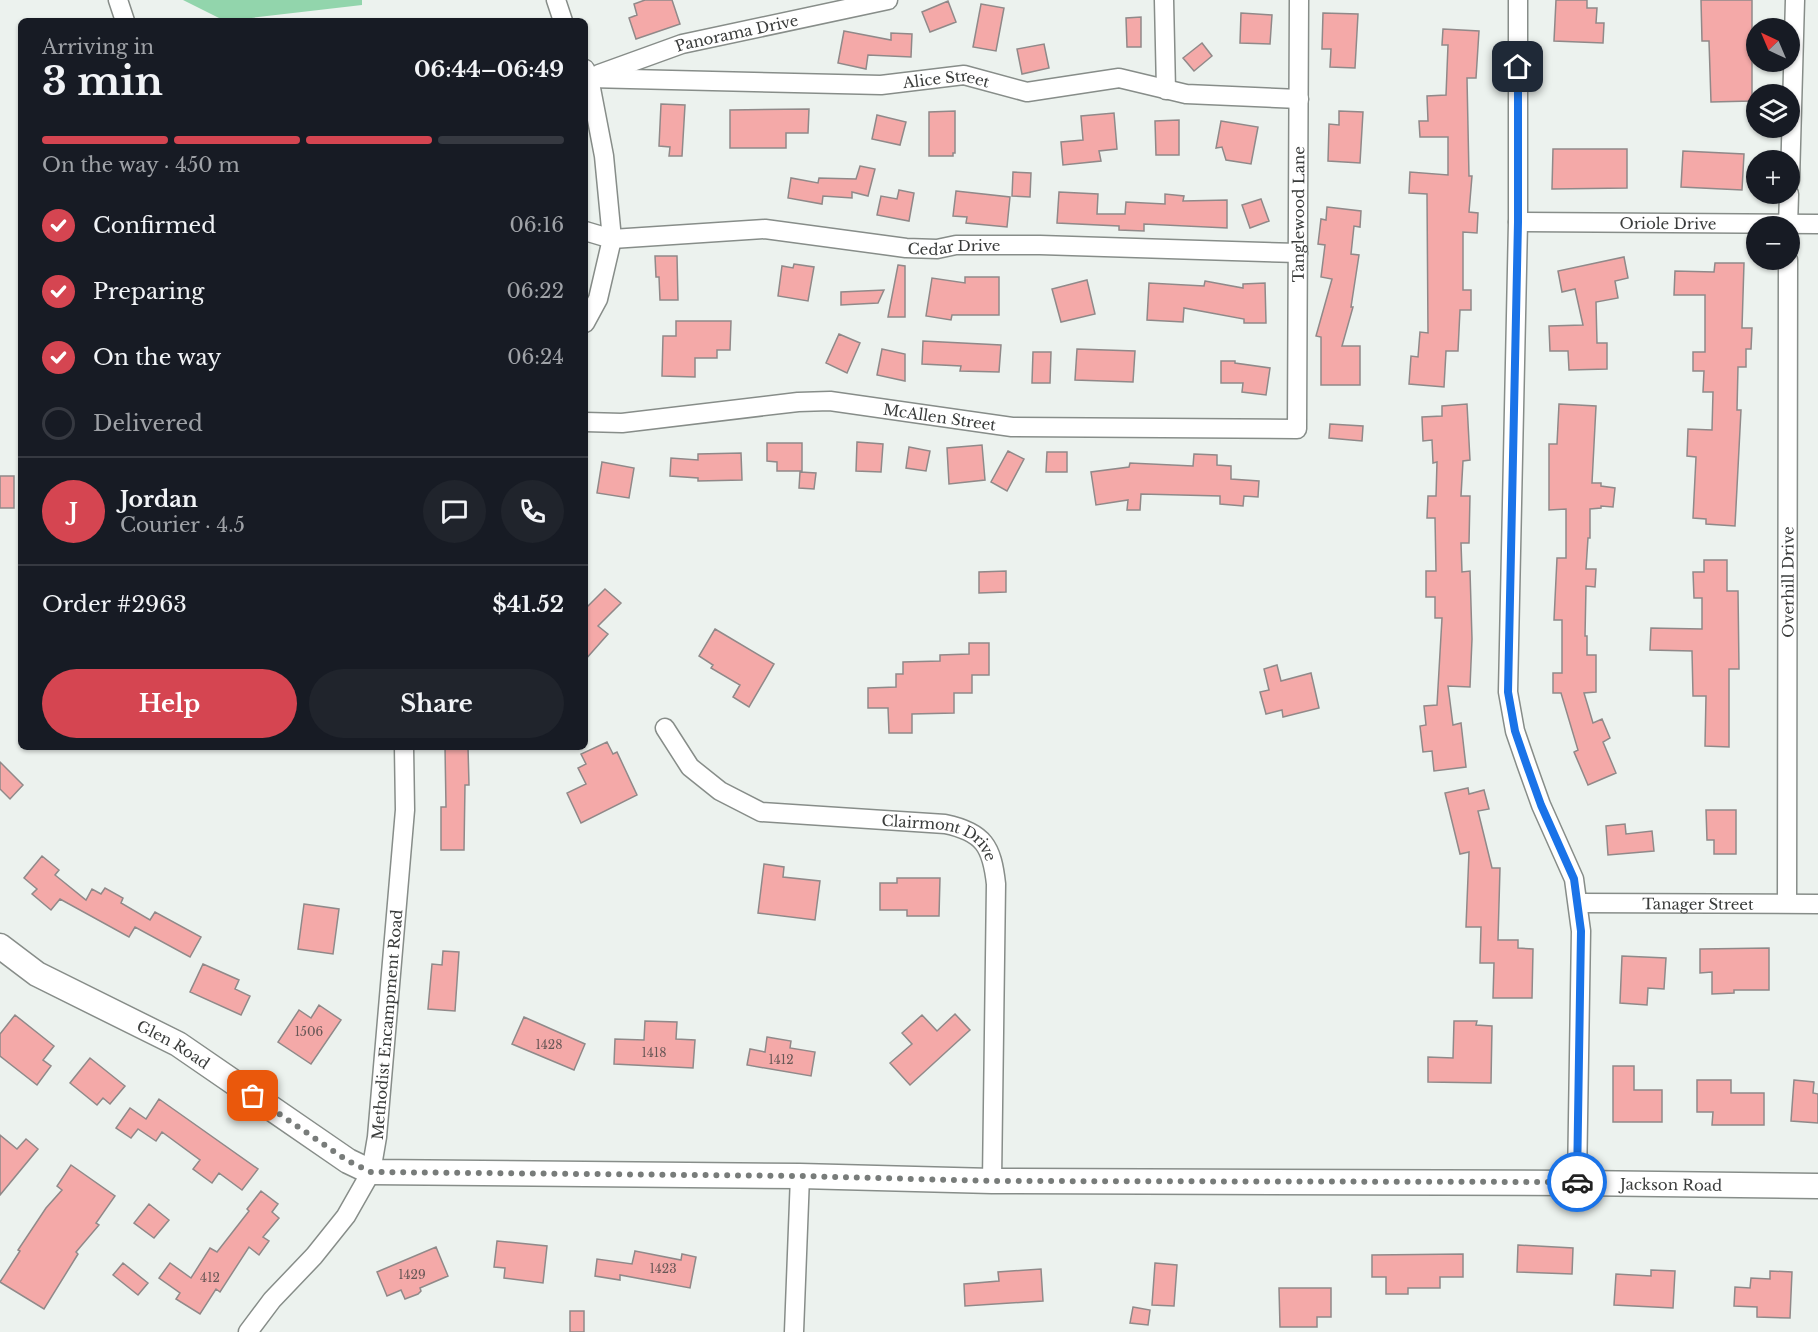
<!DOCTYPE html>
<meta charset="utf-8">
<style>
:root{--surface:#171b24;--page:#20242c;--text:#f1f3f6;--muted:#9ea1a6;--line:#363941;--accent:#d54551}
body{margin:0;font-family:"Libre Baskerville",serif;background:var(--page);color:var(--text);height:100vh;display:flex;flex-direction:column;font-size:22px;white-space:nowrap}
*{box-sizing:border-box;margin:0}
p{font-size:20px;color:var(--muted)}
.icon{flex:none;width:33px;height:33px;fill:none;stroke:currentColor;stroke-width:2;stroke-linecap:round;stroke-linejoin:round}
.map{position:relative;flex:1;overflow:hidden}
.drawer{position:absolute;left:18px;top:18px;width:570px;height:732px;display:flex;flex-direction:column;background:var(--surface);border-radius:9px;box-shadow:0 2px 4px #0004}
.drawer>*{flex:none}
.needle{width:39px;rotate:316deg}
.fabs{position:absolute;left:1746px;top:18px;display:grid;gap:12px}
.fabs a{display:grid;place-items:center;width:54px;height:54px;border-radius:50%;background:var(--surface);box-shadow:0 2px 4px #0004;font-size:30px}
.pin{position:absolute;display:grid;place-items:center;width:51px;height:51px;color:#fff;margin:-26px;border-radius:12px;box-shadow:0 3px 9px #0006}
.courier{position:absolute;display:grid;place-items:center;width:60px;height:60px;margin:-30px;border:4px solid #1a73e8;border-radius:50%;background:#fff;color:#222;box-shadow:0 2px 8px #0007}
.head em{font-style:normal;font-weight:700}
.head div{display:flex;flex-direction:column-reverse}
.head{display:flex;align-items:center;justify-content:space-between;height:102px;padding:0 24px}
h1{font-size:39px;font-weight:700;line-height:45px}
.bar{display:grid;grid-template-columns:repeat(4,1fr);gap:9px 6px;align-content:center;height:72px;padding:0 24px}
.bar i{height:8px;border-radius:4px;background:var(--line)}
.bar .selected{background:var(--accent)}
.bar p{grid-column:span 4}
.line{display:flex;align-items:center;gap:15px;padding:0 24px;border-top:2px solid var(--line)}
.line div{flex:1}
.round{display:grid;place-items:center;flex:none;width:63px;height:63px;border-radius:32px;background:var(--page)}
ol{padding:0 24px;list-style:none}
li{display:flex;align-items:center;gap:18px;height:66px}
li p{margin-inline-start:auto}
li .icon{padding:6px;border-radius:50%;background:var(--accent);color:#fff;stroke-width:4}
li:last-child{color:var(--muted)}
li i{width:33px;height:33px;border:3px solid var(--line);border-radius:50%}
.button{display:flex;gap:12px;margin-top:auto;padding:12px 24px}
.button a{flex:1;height:69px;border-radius:36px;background:var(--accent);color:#fff;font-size:24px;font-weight:700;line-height:69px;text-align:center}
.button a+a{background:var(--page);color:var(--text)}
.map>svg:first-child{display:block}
.forest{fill:#92d5ac}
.building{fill:#f4a9a8;stroke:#908989;stroke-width:1.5}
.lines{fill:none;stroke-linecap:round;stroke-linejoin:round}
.minor-casing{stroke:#878d89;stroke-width:21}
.tertiary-casing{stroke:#878d89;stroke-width:27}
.minor{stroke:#fff;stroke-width:18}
.tertiary{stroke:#fff;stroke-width:24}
.done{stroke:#787c7a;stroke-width:6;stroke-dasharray:0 10.8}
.route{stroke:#1a73e8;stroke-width:8}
.labels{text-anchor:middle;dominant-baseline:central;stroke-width:4.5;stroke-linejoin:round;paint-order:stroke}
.number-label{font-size:12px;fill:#685756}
.street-label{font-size:15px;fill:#3a3c3b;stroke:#fff}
</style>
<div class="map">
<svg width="1818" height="1332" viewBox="0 0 1818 1332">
<rect width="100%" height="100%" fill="#ecf2ee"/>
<path class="forest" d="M183,0H362V5L225,21Z"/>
<path class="building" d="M645,0H672L680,24L636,39L629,18L637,15L634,4Z
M1556,0H1587V8H1597L1596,23H1604L1603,43L1554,41Z
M1701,0H1752V101L1711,102L1709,41H1702Z
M948,1L956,22L930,32L922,12Z
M981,4L1004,8L996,51L973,47Z
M1241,13L1272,15L1270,44L1240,43Z
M1323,13L1358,14L1355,68L1330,67L1331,49H1322Z
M1141,17V47H1127L1126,18Z
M1443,29L1479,31L1476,78H1467L1469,176H1472L1469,212L1478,213L1477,233L1463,232V290H1471V310H1460L1458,351H1446L1444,387L1409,384L1411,356L1418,357L1420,332L1428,333L1427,194L1409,193L1410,172L1448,175V137H1420L1419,121H1428L1427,96L1446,95L1448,45H1442Z
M844,31L891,40V33L912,34L911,57L868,55L866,69L838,63Z
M1202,43L1212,56L1194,71L1183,58Z
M1044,44L1049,68L1022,74L1017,49Z
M661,104L685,105L682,156H669L670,147L659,146Z
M809,109L808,133H786V148H730V110Z
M955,111V153H953V156H929V112Z
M1339,111L1363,112L1360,163L1328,161L1329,124L1339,125Z
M1114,113L1117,149L1099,151L1101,161L1063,165L1061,142L1083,140L1081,116Z
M877,115L906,122L900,145L872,139Z
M1179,120V155H1156L1155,121Z
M1221,121L1258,127L1251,164L1226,160L1222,147L1216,148Z
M1553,149H1627V188L1552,189Z
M1683,151L1744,154L1742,190L1681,187Z
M860,166L875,169L868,196L852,192V198L823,196L822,204L788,198L791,178L818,183L819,178L856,179Z
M1013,172L1031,173L1030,197L1012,196Z
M899,190L914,193L909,221L877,215L881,196L897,199Z
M956,191L1010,197L1007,227L966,223L967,217L953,216Z
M1059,192L1098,194L1097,214H1125L1126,202L1165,204V194L1184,196L1183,201L1227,200V228L1144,224V231L1119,230V226L1057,223Z
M1261,199L1269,221L1250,228L1242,205Z
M1327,207L1361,211L1360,227L1354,226L1351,254L1359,255L1351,307H1353L1342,346H1360V385H1321V337L1316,336L1332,279L1321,277L1325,245L1318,244L1321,219L1326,220Z
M655,256H677L678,300H660L659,277H656Z
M1624,257L1628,278L1615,281L1618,298L1596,302L1597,343H1607V369L1569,370L1568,351H1550L1549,326L1583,325L1575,289L1562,292L1558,271Z
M1715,263H1744L1742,328H1752L1751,349H1746V367H1738L1737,410H1741L1735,526L1706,524V519L1693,518L1696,457L1687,456L1688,429L1712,430L1713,392H1703L1704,371H1693V352H1705V295H1674L1675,271L1714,272Z
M794,264L814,267L808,301L778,296L782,266L793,268Z
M898,265L905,266V317H888Z
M965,277H999V315H952L951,320L926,316L932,278L965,283Z
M1087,280L1095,314L1061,322L1052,289Z
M1205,281L1243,288V284L1265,283L1266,323H1244V319L1184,308L1183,322L1147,320L1149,283L1204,286Z
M884,290L878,303L841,305V292Z
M676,321H731L730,350H717V358H695V377L662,376L663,336H676Z
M839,334L860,343L847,373L826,363Z
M923,341L1001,345L999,372L960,371L961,366L922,364Z
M882,349L905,354V381L877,375Z
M1077,349L1135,351L1133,382L1075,380Z
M1033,352H1051L1050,383H1032Z
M1221,361H1235V363L1270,368L1266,395L1242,392L1243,383H1221Z
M1467,404L1470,460L1463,461L1461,496H1470L1469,543H1461L1462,572L1470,571L1472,639L1470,687L1448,686L1453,725L1461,723L1466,767L1434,771L1432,751L1423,752L1420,726L1426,725L1424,706L1437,705L1442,618H1435V597H1426V571H1436L1435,518H1427L1428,496H1436L1437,462L1433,463L1432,440L1423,441L1422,417L1442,416V406Z
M1559,404L1596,406L1592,483H1601V486L1615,488L1613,507L1601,506V508L1590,509V538H1588L1586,569H1596L1595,587L1586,586L1585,636H1587V655H1596V692L1584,693L1593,723L1602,719L1610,738L1603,742L1616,773L1588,785L1574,752L1578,750L1561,693H1553V673H1562V620H1554L1557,558H1566V509L1549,510V444H1557Z
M1330,424L1363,426L1362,441L1329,438Z
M857,442L883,444L881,472L856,471Z
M767,443H802V471H777V462L767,461Z
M982,445L985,480L949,484L947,448Z
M909,447L930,451L926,471L906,468Z
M1008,451L1024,459L1007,491L991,482Z
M1047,452H1067V472H1046Z
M741,453L742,480L698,481V478L670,476L671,458L698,460V454Z
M1194,454L1217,455V465L1231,466V479L1259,481L1258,497L1244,496L1243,506L1220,504V496L1141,494L1140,510H1127L1128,500L1096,505L1091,472L1129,467L1130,463L1193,466Z
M602,462L634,468L629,498L597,493Z
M800,472L816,473L814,489L799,488Z
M0,476H14V508H0Z
M1704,560H1727V591H1738L1739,669H1729V747L1705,746L1706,696H1693L1692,651L1650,650L1651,628L1702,629V598H1694L1693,572H1704Z
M1006,571V592L979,593V572Z
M605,589L621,603L598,626L608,634L585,660V609Z
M715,629L774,664L749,707L733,697L740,685L711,668L713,665L699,656Z
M969,643H989V675H972V693H954V713L912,714V733H889L888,708H868V688L896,687V674H903V662L940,661V655L969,654Z
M1277,665L1281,681L1311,673L1319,708L1283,717L1282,710L1266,714L1260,692L1269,690L1264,669Z
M607,742L613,754L617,752L637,795L581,823L567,793L586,784L578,768L586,764L581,754Z
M445,747H468L469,785H465L464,850H441V807H446Z
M0,762L23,785L10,799L0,789Z
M1468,788L1469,794L1484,790L1489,809L1478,811L1492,868H1500L1498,940H1518V948L1533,949L1532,998H1493L1494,963H1480L1481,927H1466L1469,852L1460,854L1445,793Z
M1706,810H1736V854H1714V840H1707Z
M1625,824L1626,834L1652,831L1654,851L1608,855L1606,826Z
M42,856L59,870L55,875L86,900L92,889L101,894L105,888L123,898L121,903L150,920L155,912L201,937L190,957L135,927L129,937L60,899L51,910L32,894L37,889L24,878Z
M764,864L784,867L783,877L820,881L815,920L758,913Z
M897,878H940L939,916H907V910H880V883H897Z
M304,904L339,909L333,954L298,949Z
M1769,948V990H1734V993L1712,994V972L1700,973V949Z
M443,951L459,952L455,1011L428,1009L432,964L442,965Z
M1622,956L1666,958L1664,989L1648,988L1647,1005L1620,1003Z
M203,964L239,980L235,989L250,996L241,1015L190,992Z
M319,1005L341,1020L311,1064L278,1042L299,1010L311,1018Z
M955,1014L970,1030L910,1085L890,1063L912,1044L902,1033L922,1015L937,1031Z
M15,1015L54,1046L43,1060L51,1066L37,1085L0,1056V1034Z
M524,1017L585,1044L574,1070L512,1044Z
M645,1021L677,1022L676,1039L695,1040L693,1068L614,1064L615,1039L644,1040Z
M1454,1021H1477L1476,1025L1492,1026L1491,1083L1428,1082V1057L1453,1058Z
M767,1037L791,1041L790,1048L815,1052L811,1076L747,1065L750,1049L765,1052Z
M90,1058L125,1086L110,1104L103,1098L97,1105L70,1083Z
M1613,1066H1634V1090H1662V1122H1613Z
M1697,1080H1731V1093H1764V1125H1712L1713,1112H1697Z
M1794,1080L1814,1082L1813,1093L1818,1094V1123L1791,1121Z
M159,1099L258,1169L242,1190L219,1173L212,1183L193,1169L200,1160L162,1132L156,1141L138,1129L131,1138L116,1128L130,1108L146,1119Z
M0,1135L17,1149L26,1139L38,1149L0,1195Z
M71,1165L115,1196L96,1223L99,1225L76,1252L78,1254L44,1309L0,1282L20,1251L18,1250L46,1208L62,1190L57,1186Z
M261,1191L278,1204L272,1212L279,1218L263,1237L269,1241L259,1255L249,1247L220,1292L216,1289L200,1314L176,1299L180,1293L159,1278L170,1263L191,1278L210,1248L217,1252L249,1211L247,1209Z
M149,1204L169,1220L154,1238L134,1223Z
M497,1241L547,1246L543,1283L504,1278L505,1268L494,1267Z
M1518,1245L1573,1248L1572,1274L1517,1272Z
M436,1247L448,1276L420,1288L421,1291L418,1294L405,1299L401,1290L387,1296L377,1272Z
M635,1251L681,1260L682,1254L696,1257L690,1288L620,1275V1280L595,1276L597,1259L632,1264Z
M1463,1254V1277H1440V1288H1408V1294H1386V1277H1372V1255Z
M123,1263L148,1283L138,1295L113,1275Z
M1155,1263L1177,1265L1174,1306L1152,1305Z
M1041,1269L1043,1301L965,1306L964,1284L999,1281L998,1272Z
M1651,1270L1675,1271L1673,1308L1614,1305L1616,1274L1651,1276Z
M1770,1271L1792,1272L1790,1318L1757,1317V1307L1734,1306L1735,1287L1750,1288L1751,1278L1770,1279Z
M1279,1288H1331V1317H1317V1327H1280Z
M1133,1307L1150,1310L1148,1325L1130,1323Z
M570,1311H584V1332H570Z"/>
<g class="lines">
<defs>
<g id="minor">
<path d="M118,0L125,21"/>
<path d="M556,0L563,21"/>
<path d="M1164,0L1166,90"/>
<path d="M1518,0V222L1508,692L1515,731L1526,763L1541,805L1574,879L1581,931L1577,1183"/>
<path d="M585,69L589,78L604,156L612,239L598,299L585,323"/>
<path id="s1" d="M599,74L682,44L888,0"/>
<path id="s2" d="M589,78L881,85L964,75L1027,92L1119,78L1186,94L1299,99"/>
<path d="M1790,180L1795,0"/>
<path id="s3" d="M1518,222L1818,224"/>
<path d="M1788,226L1789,194"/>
<path id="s4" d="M585,231L612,239L765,229L906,248L937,249L956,245H1040L1298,253"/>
<path id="s5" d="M585,422L622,423L798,402L830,401L1012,427L1297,429L1299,0"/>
<path id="s6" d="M665,728L690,767L720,791L761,812L945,824C984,832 992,847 996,884L992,1181"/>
<path id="s7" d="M1578,903L1818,904"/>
<path id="s8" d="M1787,903L1788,260"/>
<path id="s9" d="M248,1332L272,1300L314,1256L346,1216L371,1172L377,1137L405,810L404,747"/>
<path d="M794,1332L800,1176"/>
</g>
<g id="tertiary">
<path id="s10" d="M0,946L37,974L178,1044L348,1161L371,1172L800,1176L992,1181L1577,1183L1818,1186"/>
</g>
</defs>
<use href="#minor" class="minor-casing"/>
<use href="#tertiary" class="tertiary-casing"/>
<use href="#minor" class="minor"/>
<use href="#tertiary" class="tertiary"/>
</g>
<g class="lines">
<path class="done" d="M253,1096L348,1161L371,1172L800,1176L992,1181L1577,1182"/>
<path class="route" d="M1518,67V222L1508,692L1515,731L1526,763L1541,805L1574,879L1581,931L1577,1182"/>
</g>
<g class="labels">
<g class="number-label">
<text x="309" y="1031">1506</text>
<text x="549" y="1044">1428</text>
<text x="654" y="1052">1418</text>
<text x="781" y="1059">1412</text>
<text x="663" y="1268">1423</text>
<text x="412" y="1274">1429</text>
<text x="210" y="1277">412</text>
</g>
<g class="street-label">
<text stroke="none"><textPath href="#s1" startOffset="144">Panorama Drive</textPath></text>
<text stroke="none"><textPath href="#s2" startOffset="358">Alice Street</textPath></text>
<text stroke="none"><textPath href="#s5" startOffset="930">Tanglewood Lane</textPath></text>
<text stroke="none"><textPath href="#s3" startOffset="150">Oriole Drive</textPath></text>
<text stroke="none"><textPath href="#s4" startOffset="372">Cedar Drive</textPath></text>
<text stroke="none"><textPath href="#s5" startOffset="357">McAllen Street</textPath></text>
<text stroke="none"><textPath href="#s8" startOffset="321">Overhill Drive</textPath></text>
<text stroke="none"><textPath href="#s6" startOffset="315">Clairmont Drive</textPath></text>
<text stroke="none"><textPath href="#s7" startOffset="120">Tanager Street</textPath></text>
<text stroke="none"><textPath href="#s9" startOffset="351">Methodist Encampment Road</textPath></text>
<text stroke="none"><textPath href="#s10" startOffset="200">Glen Road</textPath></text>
<text stroke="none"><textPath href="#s10" startOffset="1736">Jackson Road</textPath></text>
</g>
</g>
</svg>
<div class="fabs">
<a><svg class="needle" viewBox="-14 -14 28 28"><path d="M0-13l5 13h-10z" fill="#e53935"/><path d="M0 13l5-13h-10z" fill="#9ea1a6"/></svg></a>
<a><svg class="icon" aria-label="layers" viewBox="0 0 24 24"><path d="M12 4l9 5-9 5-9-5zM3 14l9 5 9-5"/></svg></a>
<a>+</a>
<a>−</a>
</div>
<div class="pin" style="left:253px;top:1096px;background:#ea580c"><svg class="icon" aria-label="bag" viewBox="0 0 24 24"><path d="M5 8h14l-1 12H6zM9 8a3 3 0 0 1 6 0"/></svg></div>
<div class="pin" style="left:1518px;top:67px;background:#1f2937"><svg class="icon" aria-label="home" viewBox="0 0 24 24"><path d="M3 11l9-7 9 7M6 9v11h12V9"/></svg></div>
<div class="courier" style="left:1577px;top:1182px"><svg class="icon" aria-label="car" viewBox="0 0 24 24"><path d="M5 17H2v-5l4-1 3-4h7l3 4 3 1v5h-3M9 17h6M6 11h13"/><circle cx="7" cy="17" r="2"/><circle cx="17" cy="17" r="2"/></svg></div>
<section class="drawer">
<div class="head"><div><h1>3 min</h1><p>Arriving in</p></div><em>06:44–06:49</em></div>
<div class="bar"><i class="selected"></i><i class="selected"></i><i class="selected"></i><i></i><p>On the way · 450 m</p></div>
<ol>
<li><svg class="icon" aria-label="check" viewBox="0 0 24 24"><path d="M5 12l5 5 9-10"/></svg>Confirmed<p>06:16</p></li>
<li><svg class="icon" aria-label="check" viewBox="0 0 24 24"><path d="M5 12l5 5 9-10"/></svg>Preparing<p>06:22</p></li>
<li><svg class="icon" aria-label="check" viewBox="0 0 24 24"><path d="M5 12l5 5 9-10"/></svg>On the way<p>06:24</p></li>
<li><i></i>Delivered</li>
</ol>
<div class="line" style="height:108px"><b class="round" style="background:var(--accent);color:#fff">J</b><div><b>Jordan</b><p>Courier · 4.5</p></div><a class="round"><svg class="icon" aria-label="chat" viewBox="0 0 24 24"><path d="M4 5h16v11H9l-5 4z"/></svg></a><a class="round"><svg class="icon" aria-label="phone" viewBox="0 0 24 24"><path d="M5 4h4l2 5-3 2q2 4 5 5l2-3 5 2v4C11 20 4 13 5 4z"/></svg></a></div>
<div class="line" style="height:78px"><div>Order #2963</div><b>$41.52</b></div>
<div class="button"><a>Help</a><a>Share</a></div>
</section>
</div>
